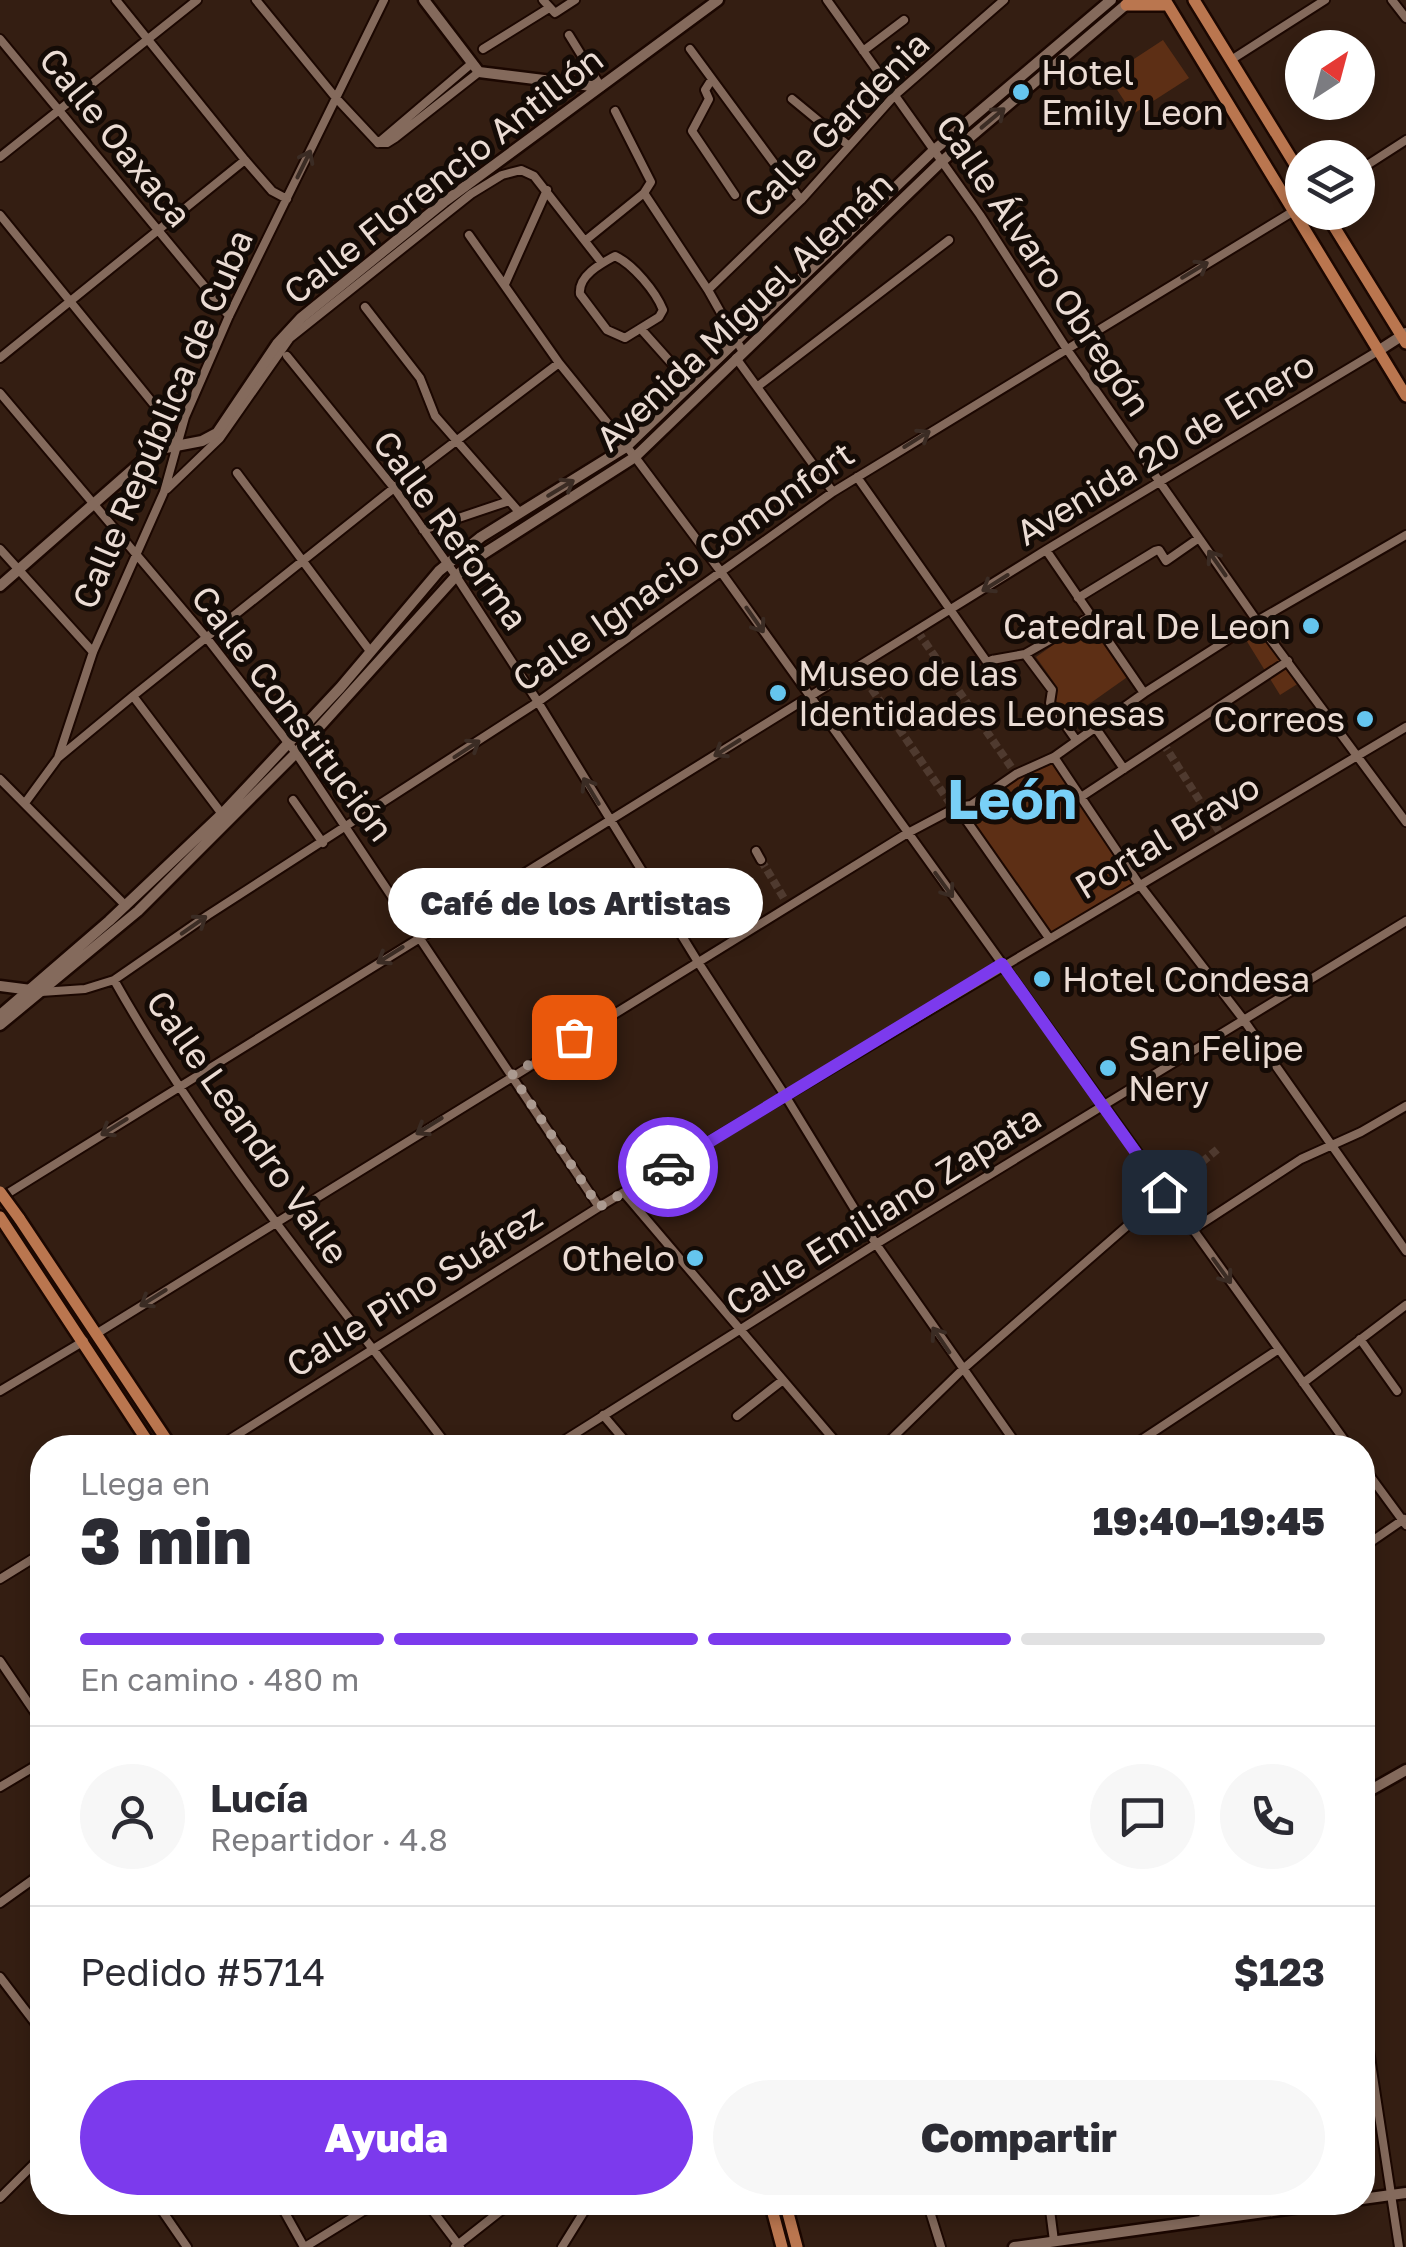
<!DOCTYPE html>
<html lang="es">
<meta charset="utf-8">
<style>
:root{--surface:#fff;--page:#f7f7f7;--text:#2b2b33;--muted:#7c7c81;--line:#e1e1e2;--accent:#7c3aed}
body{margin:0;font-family:"Golos Text",sans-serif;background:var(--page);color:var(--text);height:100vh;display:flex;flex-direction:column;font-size:38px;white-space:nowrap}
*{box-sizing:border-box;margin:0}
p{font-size:32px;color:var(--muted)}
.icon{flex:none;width:55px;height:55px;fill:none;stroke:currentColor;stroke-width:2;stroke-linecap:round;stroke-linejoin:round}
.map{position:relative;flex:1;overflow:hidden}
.details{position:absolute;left:30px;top:1435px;width:1345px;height:780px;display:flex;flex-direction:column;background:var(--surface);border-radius:40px;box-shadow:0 5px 15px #0003}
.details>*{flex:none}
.needle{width:65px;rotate:36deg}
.controls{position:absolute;left:1285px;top:30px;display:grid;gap:20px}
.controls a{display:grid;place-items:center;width:90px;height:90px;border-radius:50%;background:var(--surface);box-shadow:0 5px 15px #0003;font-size:50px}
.pin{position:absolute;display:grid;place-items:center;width:85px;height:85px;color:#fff;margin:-42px;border-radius:20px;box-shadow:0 5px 15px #0006}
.courier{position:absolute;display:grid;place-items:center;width:100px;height:100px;margin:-50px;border:8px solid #7c3aed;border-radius:50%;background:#fff;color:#222;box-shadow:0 2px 12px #0007}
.bubble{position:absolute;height:70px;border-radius:35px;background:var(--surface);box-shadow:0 5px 15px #0003;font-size:32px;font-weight:800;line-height:70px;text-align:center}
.headline em{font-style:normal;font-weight:800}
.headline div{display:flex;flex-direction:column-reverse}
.headline{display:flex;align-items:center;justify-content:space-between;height:170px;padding:0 50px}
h1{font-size:65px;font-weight:800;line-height:75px}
.bar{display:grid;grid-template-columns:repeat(4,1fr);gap:15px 10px;align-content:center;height:120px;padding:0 50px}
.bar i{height:12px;border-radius:8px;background:var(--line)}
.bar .selected{background:var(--accent)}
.bar p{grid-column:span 4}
.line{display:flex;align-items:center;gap:25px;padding:0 50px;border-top:2px solid var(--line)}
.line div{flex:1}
.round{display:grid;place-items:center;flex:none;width:105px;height:105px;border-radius:52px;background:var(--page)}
.primary-button{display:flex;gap:20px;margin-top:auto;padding:20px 50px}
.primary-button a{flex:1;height:115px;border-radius:60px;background:var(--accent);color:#fff;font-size:40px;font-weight:800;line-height:115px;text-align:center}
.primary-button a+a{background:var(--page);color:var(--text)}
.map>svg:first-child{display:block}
.green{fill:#5d2f15}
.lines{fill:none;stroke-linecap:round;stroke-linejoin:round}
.street-tunnel{stroke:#4f3a2f;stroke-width:8;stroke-dasharray:8 4;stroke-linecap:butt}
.street-casing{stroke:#1b0701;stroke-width:12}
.secondary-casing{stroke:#1b0701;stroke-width:15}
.primary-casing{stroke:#1b0701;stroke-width:16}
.street{stroke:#846a5c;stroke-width:8}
.secondary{stroke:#846a5c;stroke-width:10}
.primary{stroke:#ba764f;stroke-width:11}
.primary-bridge-casing{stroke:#1b0701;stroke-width:16;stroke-linecap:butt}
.primary-bridge{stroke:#ba764f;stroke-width:11}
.oneway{stroke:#3b2c24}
.done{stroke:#ab9a90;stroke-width:10;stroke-dasharray:0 18}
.route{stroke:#7c3aed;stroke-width:12}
.poi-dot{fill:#65c5ee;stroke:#140b06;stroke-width:4}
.labels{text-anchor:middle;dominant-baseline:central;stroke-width:10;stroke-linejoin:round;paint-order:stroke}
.poi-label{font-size:35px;fill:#ebdcd4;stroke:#140b06;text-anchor:start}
.street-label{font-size:35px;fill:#ebdcd4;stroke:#140b06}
.town-label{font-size:55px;font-weight:bold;fill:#79d0f7;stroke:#140b06}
</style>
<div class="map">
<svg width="1406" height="2247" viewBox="0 0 1406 2247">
<rect width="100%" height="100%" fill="#341e12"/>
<path class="green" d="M1163,40L1189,78L1133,114L1108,76Z
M1093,617L1133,673L1068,719L1051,694L1058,688L1036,657Z
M1258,626L1299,683L1280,695L1243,635Z
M1049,758L1134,882L1050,933L968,814Z"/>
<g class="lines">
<path class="street-tunnel" d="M918,632L1016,774
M858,669L954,809
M1163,743L1222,836
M761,860L785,900
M1165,1193L1219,1148"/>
<defs>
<path id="street" d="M116,0L245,160L272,191L287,199
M256,0L336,98L378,143
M543,0L555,13L575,0
M827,0L980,215L1066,348L1257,621L1406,822
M1392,0L1406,18
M569,35L601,87
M0,39L229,316
M483,49L549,8
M690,49L801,200
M863,51L904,20
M1231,60L1325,0
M712,79L705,90L709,99L692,131L735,195
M792,99L849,146
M378,143H387L395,138L479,72
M378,143L471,64
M0,157L197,0
M1358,171L1406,140
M644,193L708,290L743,352
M0,215L169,423L176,444
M469,235L559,363L635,457L721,572L1350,1448
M586,240L644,193L651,182L615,111
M615,256C633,264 656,292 663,310L659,317L625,338L607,330L580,294C578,276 600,264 615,256Z
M505,284L547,190
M708,290L801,200L894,96L1004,0
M365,307L420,378L435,416L520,513
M641,329L690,384
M287,356L394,488L456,576L538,702L698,962L786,1097L876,1244L1019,1448
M0,358L245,160
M736,358L833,492
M757,387L949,240
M0,393L206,637L296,753L599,1207
M155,450L162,434L156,410
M237,473L370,651
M857,477L987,662L992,660
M167,489L220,438L290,338L471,194L502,175L521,170L534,176L602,263
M423,530L509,501
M0,549L93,652
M1046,550L1144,693
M1078,598L1155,551L1159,550L1166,561L1199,538
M1025,654L1052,690L1050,703L1076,740
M992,660L1025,654L1090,617
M133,696L222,814
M1095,727L1124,769
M1054,757L1139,884L1243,1019L1406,1251
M58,758L93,652L164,492L185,417L229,316L384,0
M0,779L126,906
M1081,797L1288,661
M293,800L323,843
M25,803L58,758L133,696L394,488L559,363
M957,807L1049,938
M756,851L761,860
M114,980C208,1147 334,1296 449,1448
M41,992L85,989L114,980L208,915L538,702L833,492L1302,206
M624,1193L841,1448
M2,1197L1046,550L1378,351
M1192,1230L1301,1159L1361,1132L1406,1106
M96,1334L906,834L957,807L971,805L1016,774L1054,757L1144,693L1257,621L1406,535
M1360,1339L1397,1391
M1303,1383L1406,1305
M0,1391L84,1341L82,1339
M603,1415L631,1448
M737,1416L783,1380
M216,1448L599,1207L1406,727
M552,1448L876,1244L1406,921
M882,1448L962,1370L1165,1193
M1129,1448L1279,1349
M1362,1465L1406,1525
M1362,1548L1404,1519
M0,1579L42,1553
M0,1661L42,1723
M0,1787L42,1762
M0,1903L42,1873
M0,1977L42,2032
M1362,2004L1399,2247
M0,2198L42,2156
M156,2202L187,2247
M279,2202L304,2247
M426,2202L460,2247
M927,2202L941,2247
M1049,2202L1054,2241
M1202,2202L1204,2220
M305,2247L378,2202
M455,2247L512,2202
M562,2247L590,2202"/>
<path id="secondary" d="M424,0L479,72L600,87
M1378,351L1406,333
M0,586L155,450L202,441L217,433L277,344L301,318L444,202L718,0
M0,986L31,990
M0,1015L109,921L222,814L340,688L439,571L481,537L626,447L933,151L1111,0
M0,1025L138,911L296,753L456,576L480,556L635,457L941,162L1129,2
M1362,1795L1406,1770
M1362,2199L1406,2193
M1014,2247L1337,2202"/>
<path id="primary" d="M1165,0L1406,396
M1194,0L1302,176
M1126,5H1168
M1325,212L1406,343
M0,1217L152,1448
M19,1218L172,1448
M770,2202L782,2247
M785,2202L797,2247"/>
</defs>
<use href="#street" class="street-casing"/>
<use href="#secondary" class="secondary-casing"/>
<use href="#primary" class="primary-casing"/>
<use href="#street" class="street"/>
<use href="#secondary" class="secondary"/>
<use href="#primary" class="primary"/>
<defs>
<path id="primary-bridge" d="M0,1192L19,1218"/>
</defs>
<use href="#primary-bridge" class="primary-bridge-casing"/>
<use href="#primary-bridge" class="primary-bridge"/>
</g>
<defs><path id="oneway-shaft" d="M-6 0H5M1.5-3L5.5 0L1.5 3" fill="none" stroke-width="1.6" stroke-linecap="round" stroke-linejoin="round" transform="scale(2.5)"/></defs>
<g class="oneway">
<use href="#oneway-shaft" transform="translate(993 118) rotate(-40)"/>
<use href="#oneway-shaft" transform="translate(304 164) rotate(-64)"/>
<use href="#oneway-shaft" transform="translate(1195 270) rotate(-31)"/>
<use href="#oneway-shaft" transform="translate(917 439) rotate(-32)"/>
<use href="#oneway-shaft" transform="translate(561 488) rotate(-31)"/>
<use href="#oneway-shaft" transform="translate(1217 563) rotate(-125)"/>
<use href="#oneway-shaft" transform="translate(995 583) rotate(148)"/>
<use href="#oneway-shaft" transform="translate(755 620) rotate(55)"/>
<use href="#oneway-shaft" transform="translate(727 748) rotate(148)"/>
<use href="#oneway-shaft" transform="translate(467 749) rotate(-33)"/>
<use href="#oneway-shaft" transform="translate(591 791) rotate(-121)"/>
<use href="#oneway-shaft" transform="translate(944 885) rotate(54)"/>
<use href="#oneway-shaft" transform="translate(194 925) rotate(-35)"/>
<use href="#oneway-shaft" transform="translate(390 955) rotate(148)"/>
<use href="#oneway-shaft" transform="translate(429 1126) rotate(148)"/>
<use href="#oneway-shaft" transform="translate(114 1127) rotate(148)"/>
<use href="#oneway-shaft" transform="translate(1222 1271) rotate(54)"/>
<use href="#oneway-shaft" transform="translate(153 1298) rotate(148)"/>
<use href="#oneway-shaft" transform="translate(941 1340) rotate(-124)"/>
</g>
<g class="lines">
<path class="done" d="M574,1037L512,1075L599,1207L668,1167"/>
<path class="route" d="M668,1167L1002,964L1164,1192"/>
</g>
<g class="poi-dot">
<circle cx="1021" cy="92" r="10"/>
<circle cx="1311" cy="626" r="10"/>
<circle cx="778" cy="693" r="10"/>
<circle cx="1365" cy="719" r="10"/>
<circle cx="1042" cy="979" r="10"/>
<circle cx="1108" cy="1068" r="10"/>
<circle cx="695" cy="1258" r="10"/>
</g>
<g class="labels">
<g class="poi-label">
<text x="1041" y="72">Hotel<tspan x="1041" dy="40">Emily Leon</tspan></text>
<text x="1291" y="626" text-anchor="end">Catedral De Leon</text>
<text x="798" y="673">Museo de las<tspan x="798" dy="40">Identidades Leonesas</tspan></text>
<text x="1345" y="719" text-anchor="end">Correos</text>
<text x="1062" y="979">Hotel Condesa</text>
<text x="1128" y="1048">San Felipe<tspan x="1128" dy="40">Nery</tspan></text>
<text x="675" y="1258" text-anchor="end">Othelo</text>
</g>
<g class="street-label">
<text transform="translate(836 124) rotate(-45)">Calle Gardenia</text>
<text transform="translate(116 137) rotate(51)">Calle Oaxaca</text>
<text transform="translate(443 175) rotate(-38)">Calle Florencio Antillón</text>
<text transform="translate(1044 265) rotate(56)">Calle Álvaro Obregón</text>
<text transform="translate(744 311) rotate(-43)">Avenida Miguel Alemán</text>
<text transform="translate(162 419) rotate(-67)">Calle República de Cuba</text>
<text transform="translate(1165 448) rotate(-31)">Avenida 20 de Enero</text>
<text transform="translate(451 530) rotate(54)">Calle Reforma</text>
<text transform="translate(683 566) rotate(-35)">Calle Ignacio Comonfort</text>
<text transform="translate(293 713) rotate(53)">Calle Constitución</text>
<text transform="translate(1167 836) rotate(-31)">Portal Bravo</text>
<text transform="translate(248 1127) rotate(55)">Calle Leandro Valle</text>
<text transform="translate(883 1210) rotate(-32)">Calle Emiliano Zapata</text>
<text transform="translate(414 1290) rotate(-32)">Calle Pino Suárez</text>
</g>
<g class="town-label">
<text x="1012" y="798">León</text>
</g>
</g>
</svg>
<div class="controls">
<a><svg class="needle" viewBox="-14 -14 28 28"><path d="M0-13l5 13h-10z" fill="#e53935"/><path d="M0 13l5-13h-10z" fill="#7c7c81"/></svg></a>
<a><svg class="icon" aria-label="layers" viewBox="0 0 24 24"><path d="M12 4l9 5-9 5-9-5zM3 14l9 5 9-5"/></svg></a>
</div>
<div class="pin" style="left:574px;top:1037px;background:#ea580c"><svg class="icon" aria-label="bag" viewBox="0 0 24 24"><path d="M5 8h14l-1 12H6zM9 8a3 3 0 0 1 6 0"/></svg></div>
<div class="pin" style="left:1164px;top:1192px;background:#1f2937"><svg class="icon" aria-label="home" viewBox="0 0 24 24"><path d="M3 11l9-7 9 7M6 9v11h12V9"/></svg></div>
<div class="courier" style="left:668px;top:1167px"><svg class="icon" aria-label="car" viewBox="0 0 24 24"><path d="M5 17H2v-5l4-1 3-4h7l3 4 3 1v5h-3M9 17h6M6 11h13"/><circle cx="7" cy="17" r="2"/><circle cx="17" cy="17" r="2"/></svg></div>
<div class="bubble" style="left:388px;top:868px;width:375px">Café de los Artistas</div>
<section class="details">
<div class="headline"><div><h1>3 min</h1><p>Llega en</p></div><em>19:40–19:45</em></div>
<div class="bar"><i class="selected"></i><i class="selected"></i><i class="selected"></i><i></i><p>En camino · 480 m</p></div>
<div class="line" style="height:180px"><a class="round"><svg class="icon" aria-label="person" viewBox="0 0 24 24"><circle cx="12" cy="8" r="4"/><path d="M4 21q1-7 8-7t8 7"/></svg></a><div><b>Lucía</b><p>Repartidor · 4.8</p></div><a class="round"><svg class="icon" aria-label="chat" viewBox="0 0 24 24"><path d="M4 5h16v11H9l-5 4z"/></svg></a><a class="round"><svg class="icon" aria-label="phone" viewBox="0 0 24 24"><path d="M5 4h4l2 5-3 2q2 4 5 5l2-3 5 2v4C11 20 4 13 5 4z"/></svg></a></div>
<div class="line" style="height:130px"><div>Pedido #5714</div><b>$123</b></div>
<div class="primary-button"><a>Ayuda</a><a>Compartir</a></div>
</section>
</div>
